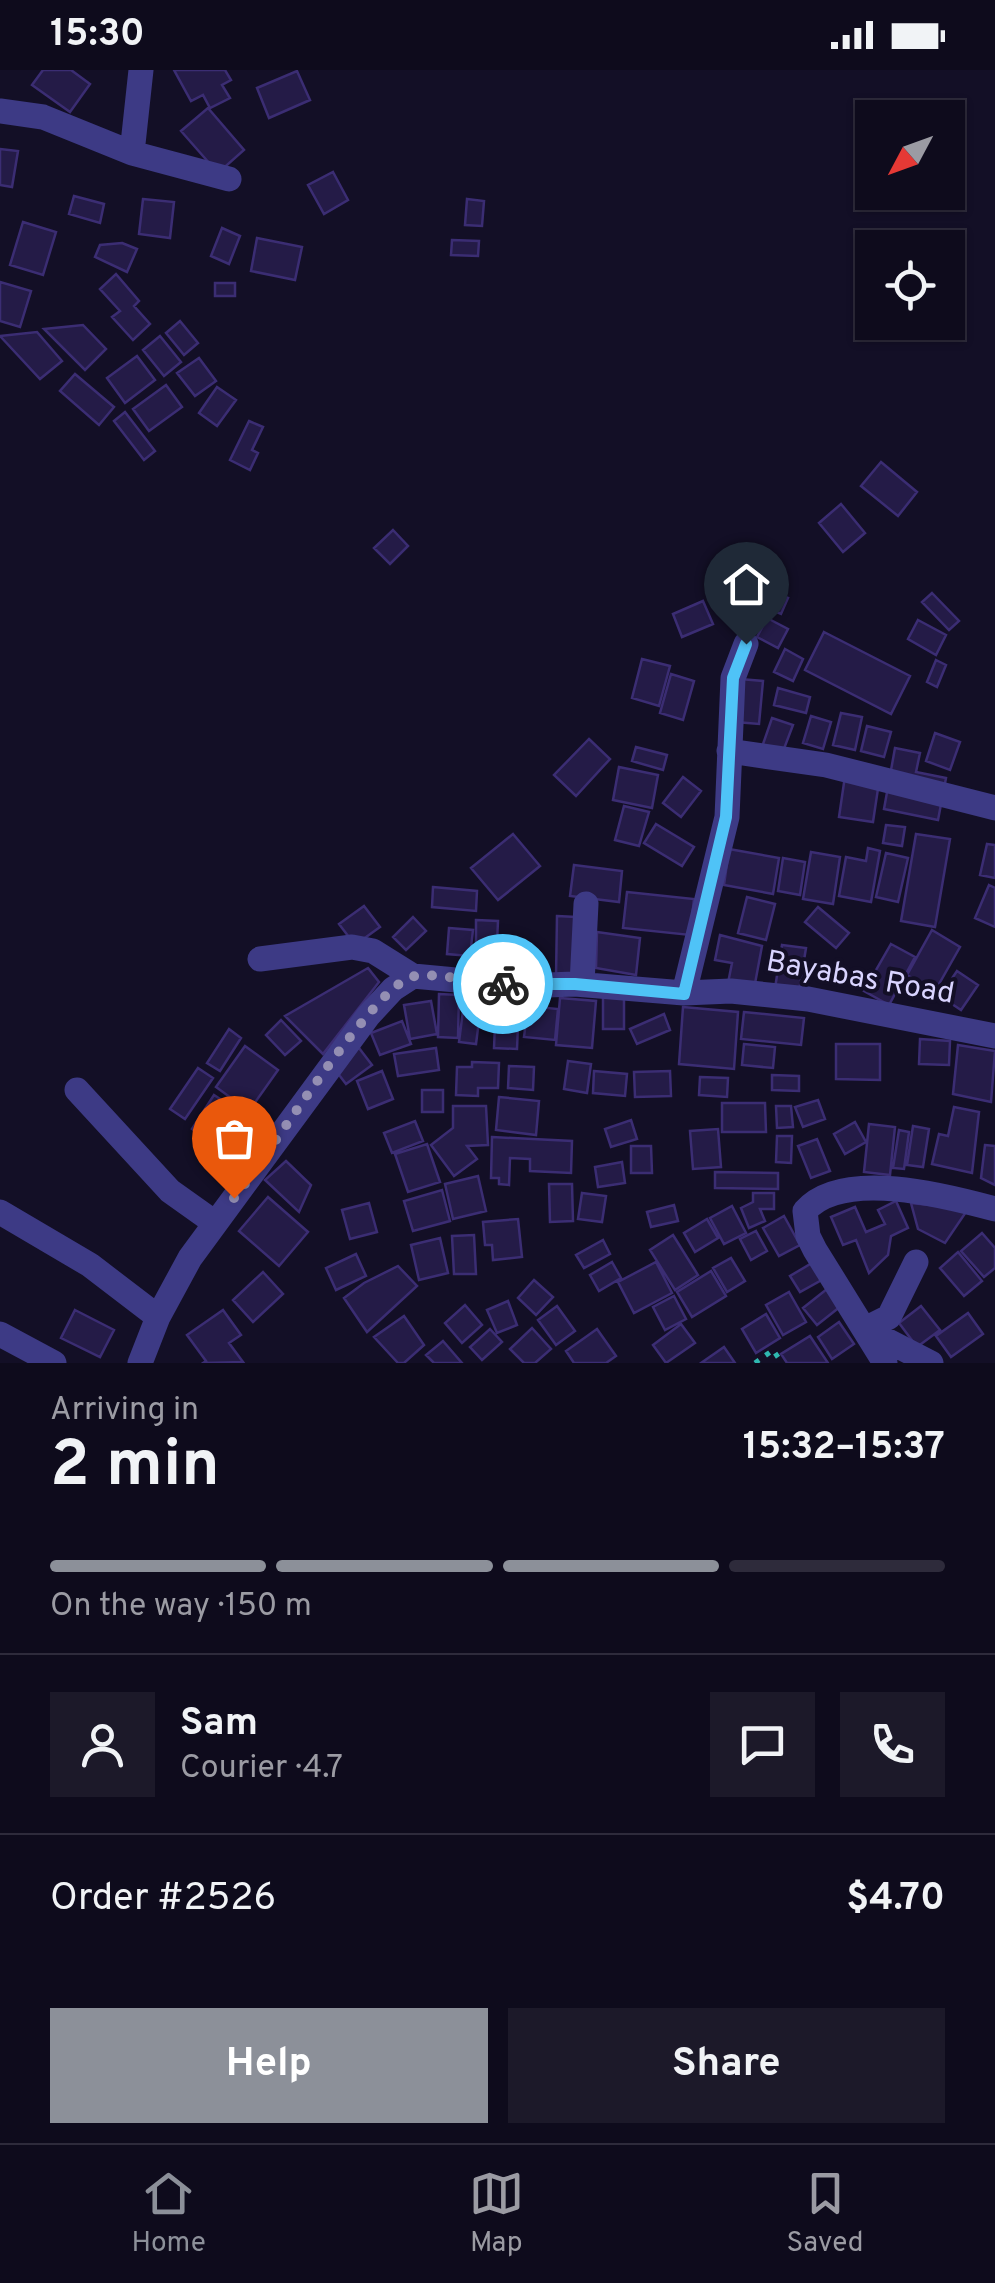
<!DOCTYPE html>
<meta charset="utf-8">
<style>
:root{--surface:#0e0b1c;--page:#1c1929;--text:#f1f3f6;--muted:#9b9ba3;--line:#2e2b3b;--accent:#8c9099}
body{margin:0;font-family:Overpass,sans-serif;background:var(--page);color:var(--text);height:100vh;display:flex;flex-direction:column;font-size:38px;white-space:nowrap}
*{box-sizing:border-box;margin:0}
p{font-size:32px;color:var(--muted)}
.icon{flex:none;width:55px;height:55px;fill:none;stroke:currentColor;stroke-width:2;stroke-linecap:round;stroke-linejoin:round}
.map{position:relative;height:1293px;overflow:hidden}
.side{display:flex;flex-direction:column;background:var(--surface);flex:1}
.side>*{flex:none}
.needle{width:65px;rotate:229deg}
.tools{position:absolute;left:855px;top:30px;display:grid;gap:20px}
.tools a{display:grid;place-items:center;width:110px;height:110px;border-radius:0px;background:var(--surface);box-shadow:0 2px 8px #0004,0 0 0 2px var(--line);font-size:50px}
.pin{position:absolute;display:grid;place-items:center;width:85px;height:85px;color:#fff;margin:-102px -42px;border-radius:50% 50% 50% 0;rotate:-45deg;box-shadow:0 0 10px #0007}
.pin .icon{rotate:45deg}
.courier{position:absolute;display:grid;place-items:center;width:100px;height:100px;margin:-50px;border:8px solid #4fc3f7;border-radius:50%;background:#fff;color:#222;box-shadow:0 2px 12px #0007}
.summary em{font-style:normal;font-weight:700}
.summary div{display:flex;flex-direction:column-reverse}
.summary{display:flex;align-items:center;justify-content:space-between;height:170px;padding:0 50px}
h1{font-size:65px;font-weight:700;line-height:75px}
.bar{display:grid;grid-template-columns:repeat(4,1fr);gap:15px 10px;align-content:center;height:120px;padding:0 50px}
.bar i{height:12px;border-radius:8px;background:var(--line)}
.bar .on{background:var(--accent)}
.bar p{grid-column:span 4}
.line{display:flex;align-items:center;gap:25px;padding:0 50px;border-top:2px solid var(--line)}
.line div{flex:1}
.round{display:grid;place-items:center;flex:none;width:105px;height:105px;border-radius:0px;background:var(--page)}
.cta{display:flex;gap:20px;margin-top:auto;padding:20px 50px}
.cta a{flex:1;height:115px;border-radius:0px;background:var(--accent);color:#fff;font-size:40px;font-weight:700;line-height:115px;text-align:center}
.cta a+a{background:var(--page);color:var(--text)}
.status{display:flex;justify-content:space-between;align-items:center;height:70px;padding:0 50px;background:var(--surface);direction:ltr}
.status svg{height:28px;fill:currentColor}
.tabs{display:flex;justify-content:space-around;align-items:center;height:140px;border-top:2px solid var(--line);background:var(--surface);font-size:28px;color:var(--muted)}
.tabs a{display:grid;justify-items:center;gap:5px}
.tabs .on{color:var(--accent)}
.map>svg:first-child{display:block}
.building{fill:#241b47;stroke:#3b2d73;stroke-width:2.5}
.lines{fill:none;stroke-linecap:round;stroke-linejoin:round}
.path{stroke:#2fb8b0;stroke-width:5;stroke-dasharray:5 8;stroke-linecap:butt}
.minor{stroke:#3d3a85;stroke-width:25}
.done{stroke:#948fb3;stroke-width:10;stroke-dasharray:0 18}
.route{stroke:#4fc3f7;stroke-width:12}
.labels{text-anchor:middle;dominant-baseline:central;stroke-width:8;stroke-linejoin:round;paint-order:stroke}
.street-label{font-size:30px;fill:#d9d4ff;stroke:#130f26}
</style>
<div class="status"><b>15:30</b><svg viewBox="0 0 49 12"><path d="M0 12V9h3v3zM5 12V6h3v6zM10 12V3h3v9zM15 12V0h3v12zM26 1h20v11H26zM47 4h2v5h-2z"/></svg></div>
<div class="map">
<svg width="995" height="1293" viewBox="0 0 995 1293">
<rect width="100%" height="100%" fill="#130f26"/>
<path class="building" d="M43,0H71L90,14L70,42L32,15Z
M174,0H225L231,10L222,15L230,28L210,38L203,25L191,31Z
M297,1L310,30L269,48L257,18Z
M208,38L244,80L218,103L181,61Z
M0,79L18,81L12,117L0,115Z
M333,102L348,130L324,144L308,115Z
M74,126L104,134L100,153L69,144Z
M143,129L174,132L170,168L139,164Z
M467,129L484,131L482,156L465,155Z
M23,152L56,162L43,205L10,195Z
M222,158L240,166L229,194L211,186Z
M257,168L302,177L295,210L251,201Z
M452,170L479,171L478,186L451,185Z
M122,173L137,179L127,202L95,187L100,175Z
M116,204L139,231L134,236L150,254L133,270L112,247L120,241L100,219Z
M0,212L31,221L20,257L0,251Z
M215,213H235V226H215Z
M180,251L198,273L184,285L166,263Z
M83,255L106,279L85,300L44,259Z
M37,262L62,291L40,309L0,266Z
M160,266L181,292L164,306L143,280Z
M137,286L155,310L125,333L107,308Z
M199,288L216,311L195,326L177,303Z
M75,304L114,337L99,355L60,321Z
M166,315L182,337L149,361L133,339Z
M217,317L236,330L217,356L199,343Z
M125,342L155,381L144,390L114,351Z
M249,351L263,357L252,380L258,383L250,400L230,390Z
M881,392L917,422L898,446L861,416Z
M841,434L865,463L843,482L819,453Z
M393,460L408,476L390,494L374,478Z
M754,514L788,528L781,544L747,530Z
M932,523L959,551L949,560L922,532Z
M703,531L713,554L682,567L673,544Z
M767,548L788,559L778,578L757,567Z
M918,550L946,565L936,585L908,569Z
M824,562L910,606L891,644L805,600Z
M785,579L803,589L793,611L774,602Z
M642,589L670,596L659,636L632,628Z
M936,590L946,595L937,617L927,612Z
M671,604L694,611L683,650L660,643Z
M740,609L763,611L759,654L736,652Z
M778,618L810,627L806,643L774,635Z
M841,643L862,647L855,680L833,675Z
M811,646L831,652L823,679L803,673Z
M772,648L793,655L782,684L762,677Z
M867,656L891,662L884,687L861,681Z
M935,663L960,672L950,700L926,691Z
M589,669L610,689L576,726L554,705Z
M636,677L667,685L663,700L632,691Z
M895,678L920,683L916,702L946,708L938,750L884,739Z
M619,697L658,705L652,738L613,730Z
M845,706L879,712L873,752L839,747Z
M683,707L701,721L681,747L663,733Z
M624,736L649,742L639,776L615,770Z
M656,754L694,777L682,796L644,773Z
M886,755L905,757L902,776L883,773Z
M513,764L540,796L498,830L471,798Z
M916,764L950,769L935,857L901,851Z
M987,774L995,775V808L980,805Z
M868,778L880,781L871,832L839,826L846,787L866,791Z
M729,779L779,788L773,824L724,815Z
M811,782L840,787L833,834L803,829Z
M886,783L908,788L898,832L876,827Z
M783,788L805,792L800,825L778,821Z
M574,795L622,801L619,832L570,826Z
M989,815L995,818V857L975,848Z
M433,817L477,821L476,841L432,837Z
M627,822L694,829L690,865L623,858Z
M747,827L775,834L766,870L738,863Z
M364,836L380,857L355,875L339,854Z
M818,837L849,863L836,878L805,852Z
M557,846L576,847L575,907H556Z
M413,847L426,861L406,880L393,867Z
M476,850L498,851L497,873H476Z
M449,858L473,860L470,886L447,884Z
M932,860L960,877L935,921L907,905Z
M597,862L640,868L636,905L596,898Z
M720,865L762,876L754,919L728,913L732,893L715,890Z
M891,874L915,887L889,935L864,921Z
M782,875L806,878L799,921L775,918Z
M368,898L379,912L323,984L285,946Z
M957,901L978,915L961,940L940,926Z
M439,924L459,925L458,968L438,967Z
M603,926H624V959H603Z
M560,928L596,931L592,978L556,975Z
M496,930L519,931L517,979L494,978Z
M431,931L437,964L410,969L404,935Z
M464,933L481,935L476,974L459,972Z
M528,936L558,939L555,970L524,967Z
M683,937L738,942L734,999L679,994Z
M744,942L804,948L801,975L741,969Z
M664,944L670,960L637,974L630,959Z
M281,950L301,971L285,985L266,965Z
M402,951L411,974L380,985L371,963Z
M229,959L241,968L220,1001L207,993Z
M920,969L950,971L949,995L919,994Z
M744,974L775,977L773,998L742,995Z
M836,974H880V1010L836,1009Z
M958,975L995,981L991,1032L953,1024Z
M245,976L278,1000L249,1041L216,1017Z
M359,978L372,995L346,1014L333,997Z
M436,978L439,1000L398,1006L394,984Z
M568,991L591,994L587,1023L564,1019Z
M472,992L499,993L498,1018H478V1026L456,1025L457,997H472Z
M509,996L534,997L533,1020L508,1018Z
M198,998L213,1008L185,1049L170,1039Z
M382,1001L393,1029L368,1039L357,1011Z
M594,1001L627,1004L625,1026L593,1023Z
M670,1001L671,1026L635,1027L634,1002Z
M772,1005L799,1006V1021L772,1020Z
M700,1007L728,1008L727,1027L699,1025Z
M422,1020H443V1042H422Z
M214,1025L242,1043L219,1077L192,1059Z
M499,1027L539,1031L536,1065L496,1060Z
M818,1030L825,1049L803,1057L795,1037Z
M722,1033H765L766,1062H722Z
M453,1036H486L488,1075L467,1076L477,1089L454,1106L431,1075L453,1058Z
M776,1036H791L793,1057L777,1058Z
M954,1037L979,1042L972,1103L932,1094L939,1064L948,1066Z
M631,1050L637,1069L611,1077L605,1059Z
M415,1051L423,1071L392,1083L384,1063Z
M855,1052L866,1072L845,1084L834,1064Z
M869,1054L895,1057L890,1105L864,1102Z
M913,1056L929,1059L923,1097L907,1095Z
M718,1059L721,1097L693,1099L690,1061Z
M899,1060L909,1062L904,1099L893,1098Z
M777,1066H792L791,1093L776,1092Z
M492,1067L572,1071L571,1103L530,1101V1089L510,1088L509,1115L499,1114V1108H491Z
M817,1069L830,1101L811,1108L798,1076Z
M427,1074L440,1112L408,1122L395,1084Z
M985,1075L995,1076V1115L981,1108Z
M631,1076H651L652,1103H631Z
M286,1091L311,1115L299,1142L265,1110Z
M622,1092L625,1113L598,1117L595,1097Z
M715,1102L778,1103V1119L715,1118Z
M478,1106L486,1141L453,1149L445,1114Z
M549,1114H572L573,1151L550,1152Z
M442,1120L450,1151L413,1161L404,1131Z
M582,1123L606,1126L602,1152L578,1149Z
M753,1123H774V1139H760L765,1151L749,1158L741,1138L753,1132Z
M268,1127L308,1162L279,1196L239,1161Z
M896,1131L908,1158L891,1166L888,1185L869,1203L856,1170L843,1175L831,1147L855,1137L866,1162L885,1154L878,1140Z
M369,1133L377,1162L350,1169L342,1140Z
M911,1133L968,1139L945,1173L918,1159Z
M674,1135L678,1151L651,1157L647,1142Z
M732,1136L746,1163L724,1174L710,1148Z
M784,1146L800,1175L779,1186L763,1158Z
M518,1149L522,1187L493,1190L492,1175H485L483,1152Z
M707,1149L718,1168L695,1182L684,1163Z
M756,1161L767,1181L751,1190L740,1169Z
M982,1163L995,1178V1198L984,1207L961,1181Z
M474,1165L476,1204H454L452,1166Z
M673,1165L698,1205L675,1220L650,1180Z
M440,1168L448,1203L419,1210L411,1175Z
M603,1170L610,1184L584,1198L576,1185Z
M958,1182L982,1211L964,1226L940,1198Z
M356,1184L366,1206L336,1220L326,1198Z
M731,1188L745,1211L727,1222L713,1198Z
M817,1190L827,1207L800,1222L790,1206Z
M612,1192L621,1208L599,1221L590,1205Z
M656,1192L672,1223L634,1243L618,1212Z
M398,1196L417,1216L367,1262L344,1228L364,1213Z
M711,1201L726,1226L692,1247L677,1222Z
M263,1202L283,1224L253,1252L233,1230Z
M534,1210L553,1227L536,1245L518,1228Z
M827,1219L841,1236L817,1255L803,1238Z
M789,1222L806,1252L783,1265L766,1235Z
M674,1226L686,1249L665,1260L653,1237Z
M508,1231L517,1255L497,1263L487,1240Z
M465,1235L482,1255L462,1273L445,1253Z
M557,1236L575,1261L556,1275L538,1250Z
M921,1236L940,1260L917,1277L899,1253Z
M75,1240L114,1260L100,1287L61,1268Z
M223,1240L241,1265L229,1273L243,1292L203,1293L206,1291L187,1265Z
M968,1243L983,1264L951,1287L936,1266Z
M766,1244L780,1268L756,1283L742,1259Z
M404,1246L424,1275L404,1293H398L374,1267Z
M839,1252L854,1274L832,1289L818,1267Z
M681,1254L695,1273L666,1293L653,1275Z
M532,1258L551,1279L535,1293H524L510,1279Z
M490,1259L502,1272L482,1290L470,1277Z
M597,1259L616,1286L606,1293H574L566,1281Z
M810,1266L828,1293H787L781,1284Z
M443,1271L462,1293H434L426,1285Z
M724,1277L735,1293H701Z"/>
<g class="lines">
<path class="path" d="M755,1293L773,1280L782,1293"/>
<path class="minor" d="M0,41L43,47L132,83L229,109
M132,83L141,0
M729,681L826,695L995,738
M260,889L352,877L373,881L413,906
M582,914L586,834
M684,923L727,747L733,608L746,574
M77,1020L170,1121L215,1153
M0,1142L90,1195L158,1247
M865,1259L889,1247L916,1192
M865,1259L931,1293
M0,1264L54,1293
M140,1293L158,1247L190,1188L368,946L393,919L413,906L520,916L575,914L684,923L731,921L808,929L995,966
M885,1293L815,1180L808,1166L805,1141C842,1098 947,1126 995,1139"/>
</g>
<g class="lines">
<path class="done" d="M234,1128C268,1087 370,921 411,907C428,901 482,913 503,914"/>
<path class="route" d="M503,914H575L684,924L726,747L733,608L746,574"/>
</g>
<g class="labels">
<g class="street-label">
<text transform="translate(860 909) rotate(10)">Bayabas Road</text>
</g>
</g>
</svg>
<div class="tools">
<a><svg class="needle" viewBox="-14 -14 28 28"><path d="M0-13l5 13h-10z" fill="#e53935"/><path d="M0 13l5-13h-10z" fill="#9b9ba3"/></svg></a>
<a><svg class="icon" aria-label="locate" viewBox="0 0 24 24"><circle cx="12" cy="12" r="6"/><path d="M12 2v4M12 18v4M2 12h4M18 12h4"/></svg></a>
</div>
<div class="pin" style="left:234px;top:1128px;background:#ea580c"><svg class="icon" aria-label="bag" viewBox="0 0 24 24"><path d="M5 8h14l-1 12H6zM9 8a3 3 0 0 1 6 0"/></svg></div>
<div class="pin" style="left:746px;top:574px;background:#1f2937"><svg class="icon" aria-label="home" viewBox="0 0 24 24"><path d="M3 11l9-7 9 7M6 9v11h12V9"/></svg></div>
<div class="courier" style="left:503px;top:914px"><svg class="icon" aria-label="bike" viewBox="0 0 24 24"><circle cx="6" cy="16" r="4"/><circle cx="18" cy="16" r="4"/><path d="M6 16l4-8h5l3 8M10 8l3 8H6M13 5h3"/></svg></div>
</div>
<section class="side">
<div class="summary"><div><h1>2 min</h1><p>Arriving in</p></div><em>15:32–15:37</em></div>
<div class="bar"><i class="on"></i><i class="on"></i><i class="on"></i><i></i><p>On the way · 150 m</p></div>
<div class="line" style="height:180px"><a class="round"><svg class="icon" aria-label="person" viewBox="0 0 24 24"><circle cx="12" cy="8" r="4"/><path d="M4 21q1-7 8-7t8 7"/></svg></a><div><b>Sam</b><p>Courier · 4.7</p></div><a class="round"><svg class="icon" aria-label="chat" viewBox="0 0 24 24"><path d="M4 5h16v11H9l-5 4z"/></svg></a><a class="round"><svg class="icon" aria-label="phone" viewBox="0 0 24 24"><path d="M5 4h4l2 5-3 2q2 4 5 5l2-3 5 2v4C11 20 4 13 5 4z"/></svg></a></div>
<div class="line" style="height:130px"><div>Order #2526</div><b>$4.70</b></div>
<div class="cta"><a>Help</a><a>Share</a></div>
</section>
<nav class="tabs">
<a class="on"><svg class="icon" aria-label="home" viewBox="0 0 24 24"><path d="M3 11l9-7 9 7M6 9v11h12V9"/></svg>Home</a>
<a><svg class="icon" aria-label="map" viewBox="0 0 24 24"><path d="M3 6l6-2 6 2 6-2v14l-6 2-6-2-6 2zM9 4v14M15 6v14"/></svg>Map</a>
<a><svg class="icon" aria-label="saved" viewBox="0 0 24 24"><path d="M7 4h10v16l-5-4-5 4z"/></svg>Saved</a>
</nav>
